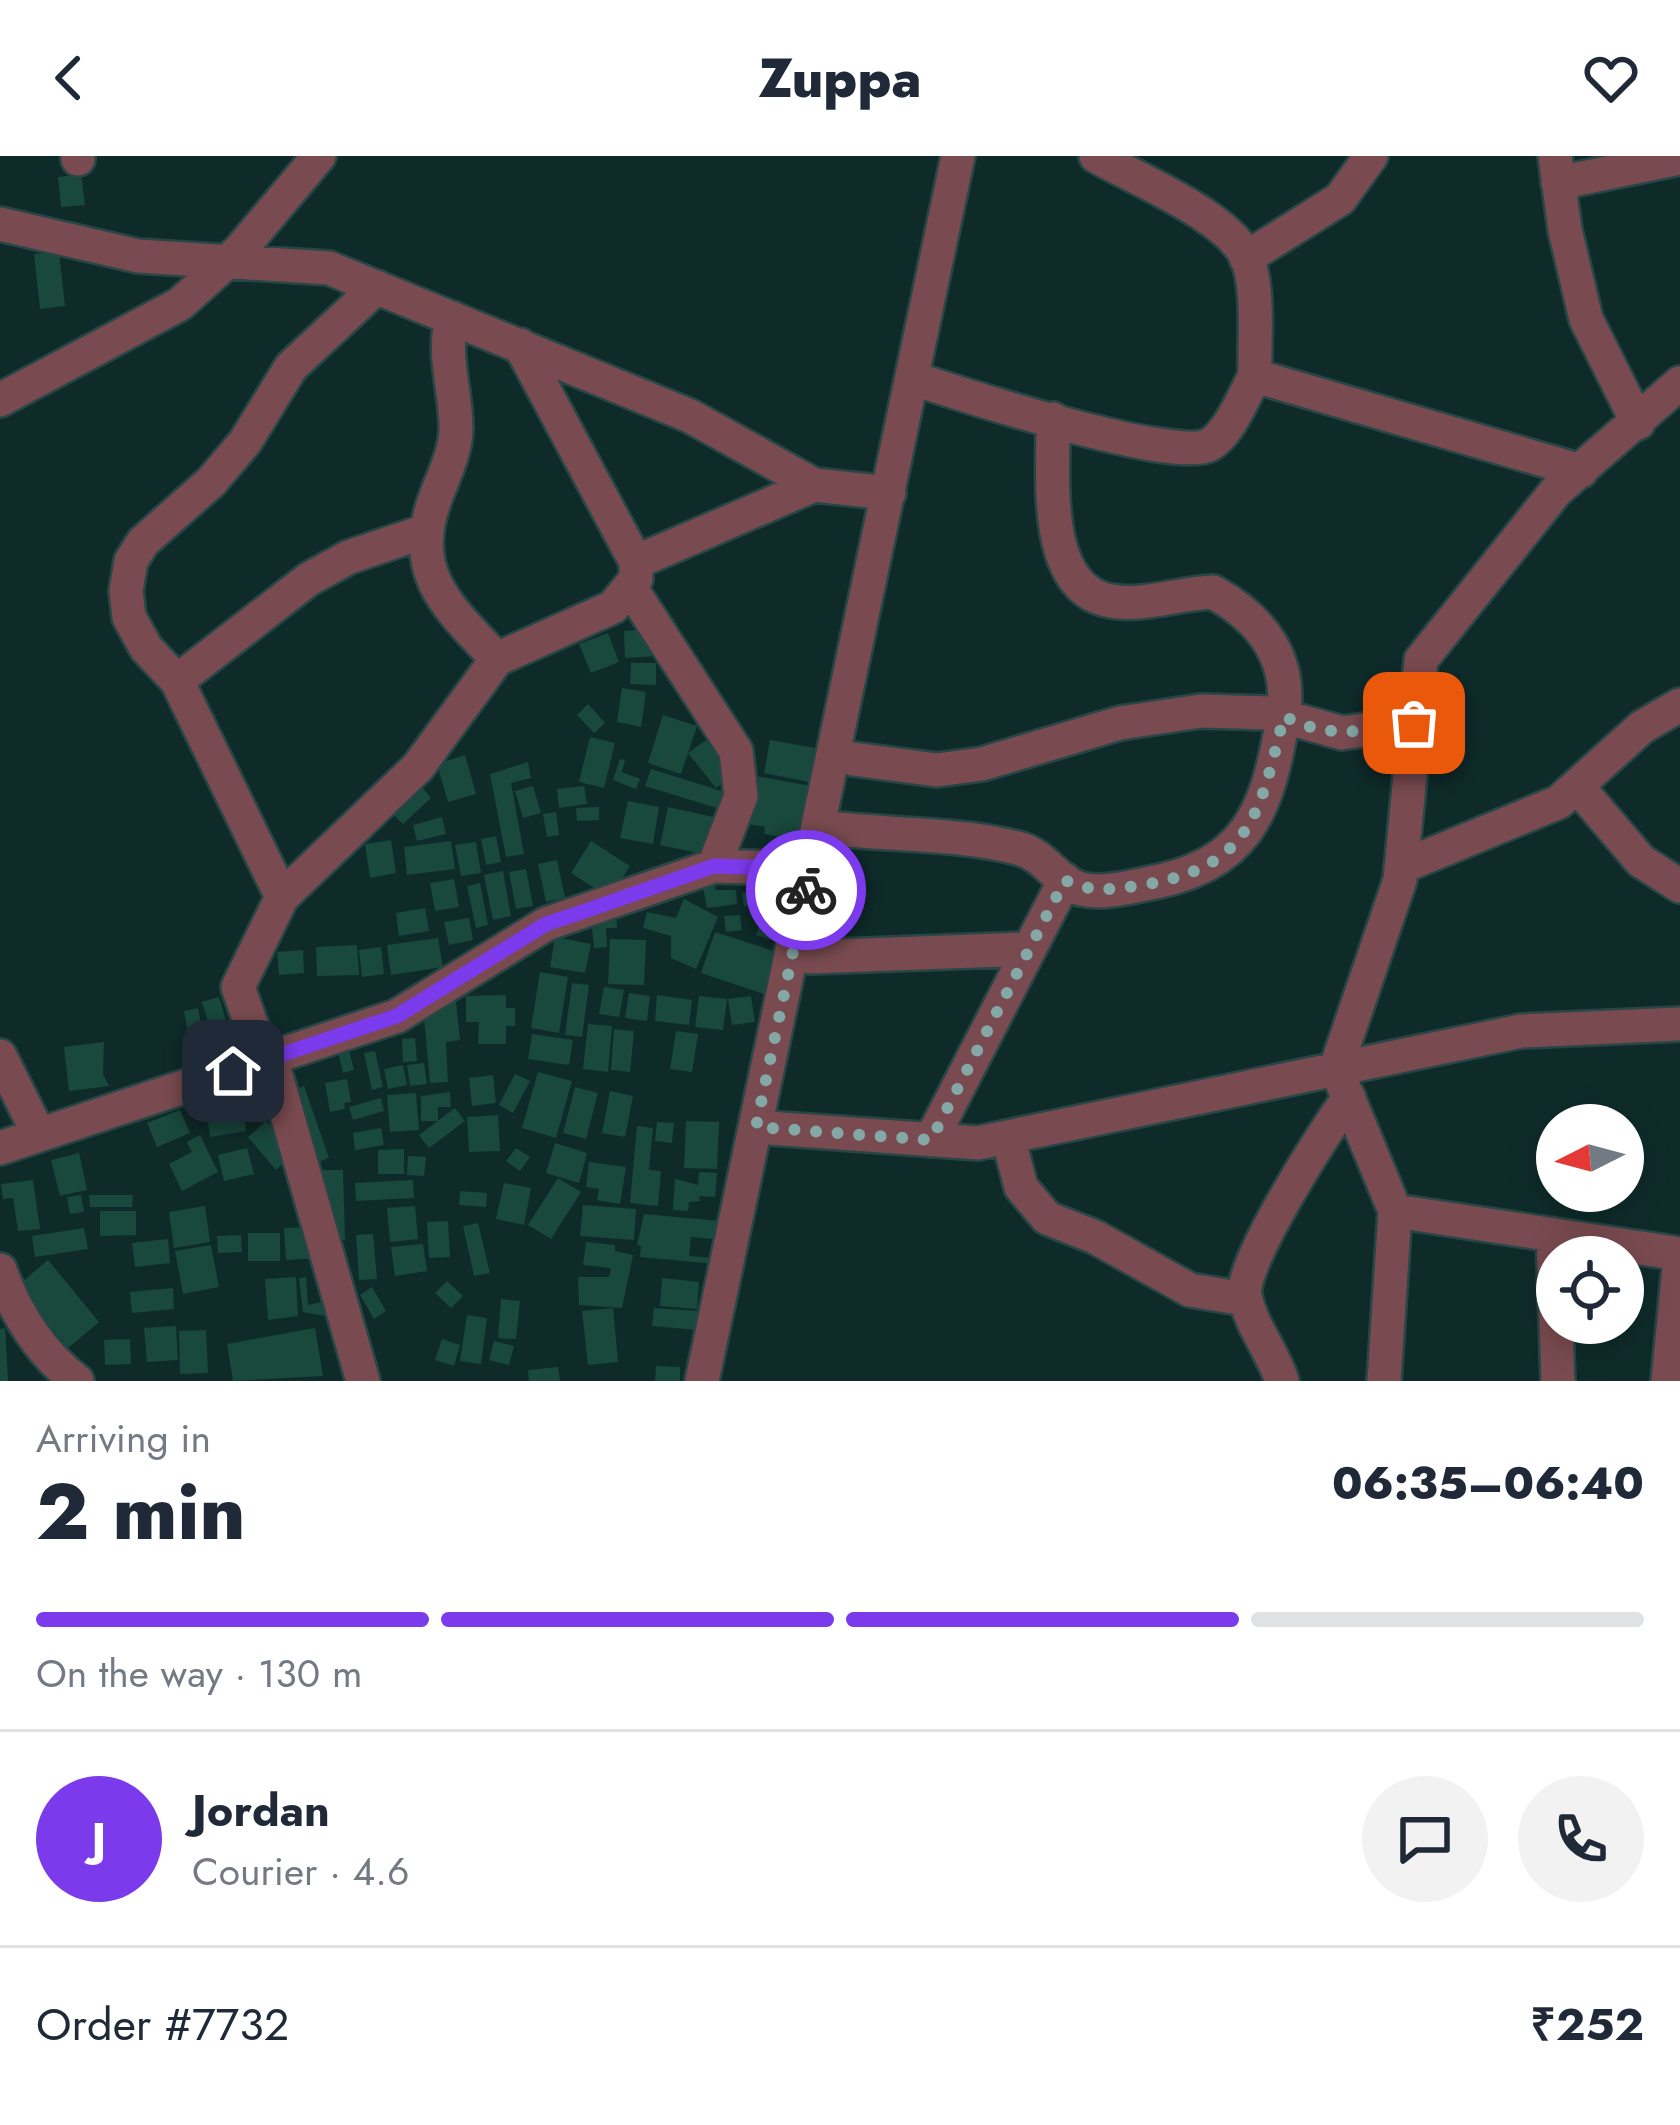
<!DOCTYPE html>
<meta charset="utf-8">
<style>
:root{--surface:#fff;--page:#f2f2f3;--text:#1f2937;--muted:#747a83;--line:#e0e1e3;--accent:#7c3aed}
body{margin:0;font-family:Jost,sans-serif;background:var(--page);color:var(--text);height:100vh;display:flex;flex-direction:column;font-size:45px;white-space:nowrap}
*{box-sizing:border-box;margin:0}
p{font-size:39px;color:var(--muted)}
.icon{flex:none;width:66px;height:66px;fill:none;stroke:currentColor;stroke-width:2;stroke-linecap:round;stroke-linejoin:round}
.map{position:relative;height:1225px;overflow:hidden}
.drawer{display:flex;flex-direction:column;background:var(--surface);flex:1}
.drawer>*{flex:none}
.needle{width:78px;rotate:264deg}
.tools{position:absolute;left:1536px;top:948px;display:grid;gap:24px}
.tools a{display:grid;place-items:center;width:108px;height:108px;border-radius:50%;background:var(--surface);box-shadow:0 6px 30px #0003;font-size:60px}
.pin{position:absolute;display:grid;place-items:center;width:102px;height:102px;color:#fff;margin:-51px;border-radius:24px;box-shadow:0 6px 18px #0006}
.courier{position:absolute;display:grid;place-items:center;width:120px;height:120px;margin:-60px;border:9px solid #7c3aed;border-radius:50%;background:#fff;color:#222;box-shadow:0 3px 15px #0007}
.headline em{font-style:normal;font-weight:800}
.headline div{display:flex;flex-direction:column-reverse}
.headline{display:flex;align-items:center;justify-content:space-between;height:204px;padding:0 36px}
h1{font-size:78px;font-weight:800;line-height:90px}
.bar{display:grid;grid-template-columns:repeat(4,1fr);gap:18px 12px;align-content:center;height:144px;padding:0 36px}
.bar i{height:15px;border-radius:9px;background:var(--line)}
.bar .active{background:var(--accent)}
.bar p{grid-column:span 4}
.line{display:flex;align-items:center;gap:30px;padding:0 36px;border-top:3px solid var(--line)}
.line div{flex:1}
.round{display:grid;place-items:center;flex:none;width:126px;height:126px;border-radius:63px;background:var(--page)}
header{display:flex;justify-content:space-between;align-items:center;height:156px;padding:0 36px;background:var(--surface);font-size:54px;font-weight:800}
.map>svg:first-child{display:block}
.building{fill:#19483c;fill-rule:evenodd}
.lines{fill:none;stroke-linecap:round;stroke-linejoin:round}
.minor-casing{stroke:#274645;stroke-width:38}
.tertiary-casing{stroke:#274645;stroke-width:38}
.minor{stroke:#794b50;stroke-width:33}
.tertiary{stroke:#794b50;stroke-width:33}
.done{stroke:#83a8a6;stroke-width:12;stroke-dasharray:0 21.6}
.route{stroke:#7c3aed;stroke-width:15}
</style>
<header><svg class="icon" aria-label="back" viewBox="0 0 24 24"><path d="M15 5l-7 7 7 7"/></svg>Zuppa<svg class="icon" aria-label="heart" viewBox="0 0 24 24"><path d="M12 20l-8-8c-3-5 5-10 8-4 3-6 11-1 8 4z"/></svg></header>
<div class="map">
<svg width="1680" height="1225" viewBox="0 0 1680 1225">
<rect width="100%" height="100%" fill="#0e2b2a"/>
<path class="building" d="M81,18L85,49L61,51L58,21Z
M59,96L65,150L40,153L34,98Z
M656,473L657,500L625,502L624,475Z
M608,477L619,506L591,517L579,488Z
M631,507H656V529L630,528Z
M622,532L646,536L641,571L617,566Z
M588,548L605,567L594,577L577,559Z
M663,559L697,570L681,618L648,607Z
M590,581L615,587L604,632L579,626Z
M706,584L733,618L716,632L688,597Z
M770,584L815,592L809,626L764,617Z
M465,599L476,638L448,646L437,608Z
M620,603L625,604L622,616L640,623L636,633L613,624Z
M528,606L531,622L511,627L524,698L506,701L490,618Z
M651,613L725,636L720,653L645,630Z
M756,620L811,630L801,685L764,678L765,671L747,668Z
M421,630L431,642L403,668L392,657Z
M533,630L541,657L523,662L515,635Z
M584,630L587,648L559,652L557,633Z
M628,645L659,651L653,688L620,682Z
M599,651V664L577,665L576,652Z
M668,651L714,661L707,699L660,689Z
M556,656L559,679L547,681L543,658Z
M442,661L446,678L417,685L413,669Z
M496,680L501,706L486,709L481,683Z
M391,684L396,717L370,722L365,688Z
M451,685L455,713L407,719L404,691Z
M591,685L630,710L610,742L571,717Z
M476,686L481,717L461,720L455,689Z
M557,704L565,742L546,746L538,708Z
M526,713L533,750L516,753L509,716Z
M503,715L511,760L493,764L484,719Z
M712,718L716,734H736L737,748L707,752L701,720Z
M454,723L459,751L435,755L430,727Z
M480,727L488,769L476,772L467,730Z
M765,734L767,748L744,751L742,737Z
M684,743L718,761L696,813L671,802V780L643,772L647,756L676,762Z
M425,752L429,775L399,780L396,757Z
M765,752L795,762L785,789L756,779Z
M616,759L617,772H606L607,791L594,792L591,761Z
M740,759L742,774L726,776L724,760Z
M469,762L473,784L449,789L444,766Z
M715,776L780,797L767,839L701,817Z
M555,781L591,788L585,817L550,811Z
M438,782L443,811L391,819L387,789Z
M610,783L646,784L644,829L608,828Z
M357,789L359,819L317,820L316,791Z
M381,791L384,818L362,821L359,794Z
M303,794L304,817L279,819L277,796Z
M540,816L568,821L559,877L531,872Z
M572,827L589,829L582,881L565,879Z
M604,831L624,834L619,861L599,858Z
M629,837L650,840L647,865L625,862Z
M506,839V852H515V870H506V888H478L479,866H466V840Z
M657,839L692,844L689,869L655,865Z
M699,840L727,843L723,874L695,871Z
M751,840L755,866L732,869L728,843Z
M219,841L228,871L244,864L251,880L217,895L202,846Z
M456,846L460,884L446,886L448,926L430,927L423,850Z
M198,852L203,878L189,881L184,855Z
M588,868L612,870L608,916L583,913Z
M614,873L634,875L630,916L611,914Z
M676,875L698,878L692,916L670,913Z
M532,878L573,884L569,909L528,903Z
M415,882L417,905L403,906L402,883Z
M346,883L354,914L343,917L336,886Z
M104,886L103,918L109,930L69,935L64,891Z
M375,895L383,931L372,934L364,897Z
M424,907L427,928L410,930L407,909Z
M403,909L407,929L388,933L384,913Z
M538,916L572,925L556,982L522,972Z
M515,918L530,925L513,957L499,949Z
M493,919L496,947L472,950L469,922Z
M347,923L351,946L344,947L345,953L330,956L325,927Z
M249,930H274L275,951L249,952Z
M304,930L329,1002L319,1006L294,934Z
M575,931L598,937L586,983L563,977Z
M610,935L633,940L625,981L602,977Z
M450,936L451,951H438V965H421V940Z
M416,937L419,974L390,976L387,939Z
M381,942L384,955L353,964L349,951Z
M455,952L465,965L429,992L419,979Z
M180,954L190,977L157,991L147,967Z
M498,959L500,995L469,996L467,961Z
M244,960L246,975L210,981L208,966Z
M266,965L294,997L276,1014L248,981Z
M686,965L719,966L717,1013L684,1012Z
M657,966L674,967L672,987L655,985Z
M637,970L653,972L649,1014L661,1015L658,1050L630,1047Z
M381,972L384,989L355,994L353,977Z
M200,979L218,1016L182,1035L169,1008L192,996L187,986Z
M555,987L587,997L579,1027L546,1017Z
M247,992L254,1018L224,1025L218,999Z
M516,992L530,1001L520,1015L506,1005Z
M404,993V1018H378V994Z
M79,997L87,1034L60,1040L51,1004Z
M408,1000L426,1001L424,1020L407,1019Z
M589,1006L626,1011L620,1048L597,1044L599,1033L586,1031Z
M320,1014H343L345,1084H322Z
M699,1016L717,1017L715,1041L699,1040L700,1045L689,1046L688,1055L673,1054L675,1023L698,1029Z
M558,1022L581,1036L551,1083L528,1069Z
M33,1024L40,1073L18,1075L13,1042L3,1043L1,1028Z
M413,1024L414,1042L356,1045L355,1027Z
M504,1027L531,1032L524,1069L496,1063Z
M460,1035L487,1037L486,1051L459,1049Z
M81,1039L84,1056L70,1058L67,1041Z
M89,1039H133L132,1051H90Z
M583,1049L636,1053L634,1084L580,1080Z
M205,1050L210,1086L174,1092L169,1056Z
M415,1050L418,1083L390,1086L387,1052Z
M100,1055H136V1079L100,1080Z
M644,1058L720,1065L716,1108L640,1101L641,1090L637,1089ZM691,1081L714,1083L712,1102L689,1100Z
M448,1065L450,1101L429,1102L427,1066Z
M478,1067L490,1117L474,1120L463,1070Z
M314,1071L323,1102L286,1104L284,1072Z
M84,1072L88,1093L35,1101L32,1080Z
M248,1077H280V1105H248Z
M373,1078L377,1123L359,1124L356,1079Z
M241,1079L242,1096L218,1097L217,1080Z
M168,1083L170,1107L135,1111L132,1087Z
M586,1086L615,1089V1095L633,1099L622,1152L579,1149L578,1121H609L611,1112L583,1109Z
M423,1088L427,1115L395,1120L391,1091Z
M211,1089L219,1131L183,1138L175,1095Z
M48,1104L99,1166L68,1192L17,1130Z
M296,1121L298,1160L268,1164L265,1123Z
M306,1121L308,1149L326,1145V1160L303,1156L299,1122Z
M662,1122L699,1126L697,1153L660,1150Z
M447,1125L463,1140L451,1152L435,1137Z
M372,1131L386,1155L374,1163L360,1139Z
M173,1132L174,1153L132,1157L130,1136Z
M501,1143L520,1145L516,1183L498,1182Z
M613,1152L618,1206L588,1209L582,1155Z
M654,1152L699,1155L698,1174L652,1170Z
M467,1159L487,1162L481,1208L460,1205Z
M176,1170L178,1204L147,1206L144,1172Z
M5,1172L8,1225H0V1173Z
M315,1172L323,1220L233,1225L227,1188Z
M206,1174L208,1217L180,1218L179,1175Z
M130,1183L131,1208L105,1209L104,1184Z
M442,1183L460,1189L454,1210L435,1204Z
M494,1185L514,1190L509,1209L489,1204Z
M656,1210L680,1211V1225H655Z
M558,1211L560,1225H529L528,1214Z"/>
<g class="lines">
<defs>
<path id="minor" d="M78,0V3
M1096,0C1135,23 1235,62 1249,107C1259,141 1254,184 1255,220
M1555,0L1565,74L1586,163L1638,267
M1558,27L1680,2
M0,68L138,100L329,112L690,260L814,329L889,337
M1246,102L1340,43L1371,0
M452,162C442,201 456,233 456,272C456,296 443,321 435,343C408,418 448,451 497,503
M912,222C960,238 1173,307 1209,289C1230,277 1243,241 1255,220L1581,315
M0,244L180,148L240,94L319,0
M636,406L814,329
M632,434L736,595L741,640L714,710
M177,525L309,423L349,401L423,376
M853,603L937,614L982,608L1120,567L1201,555L1271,557L1342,577L1414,567
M1577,630L1641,705L1680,730
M838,673C894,679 968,678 1021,693C1045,700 1057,726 1081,733C1101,738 1126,732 1145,728C1247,710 1267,658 1283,562C1293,503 1262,463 1213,436C1181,437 1142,451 1111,445C1040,433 1054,316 1053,263
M1401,711L1559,646L1642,571L1680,549
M282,741L177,525L146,492L129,461L126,435L131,405L143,386L211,326L245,286L291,211L377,131
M811,801L1028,793
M0,900L39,979
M271,902L363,1225
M264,905L238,831L282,741L418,611L497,503L613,451L636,423V406L520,189
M756,971L978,987L1521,875L1680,868
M1008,981L1021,1031L1047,1062L1095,1081L1190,1134L1245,1143
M931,984L1065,724
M0,992L397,860L546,768L714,710L810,713
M1395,1055L1680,1098
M1553,1080L1558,1225
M0,1114C15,1157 41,1198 77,1225
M1282,1225C1273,1196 1250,1169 1245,1139C1239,1109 1327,971 1349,942
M1384,1225L1395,1055L1336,912L1400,724L1421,504L1556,335L1680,227
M1668,1225L1680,1100"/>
<path id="tertiary" d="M702,1225L958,0"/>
</defs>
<use href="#minor" class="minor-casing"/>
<use href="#tertiary" class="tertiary-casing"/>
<use href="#minor" class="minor"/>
<use href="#tertiary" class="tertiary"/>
</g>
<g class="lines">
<path class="done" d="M806,734L756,971L931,984L1065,724C1093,738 1118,733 1148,728C1254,709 1260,653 1284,560C1327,584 1367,575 1414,567"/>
<path class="route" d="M233,915L397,860L546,768L588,754L714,710L810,713L806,734"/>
</g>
</svg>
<div class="tools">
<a><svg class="needle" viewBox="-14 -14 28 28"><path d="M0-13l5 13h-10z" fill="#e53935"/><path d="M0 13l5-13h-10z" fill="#747a83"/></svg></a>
<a><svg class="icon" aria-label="locate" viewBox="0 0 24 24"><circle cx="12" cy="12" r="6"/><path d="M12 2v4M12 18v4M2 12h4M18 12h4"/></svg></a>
</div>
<div class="pin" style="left:1414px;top:567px;background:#ea580c"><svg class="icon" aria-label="bag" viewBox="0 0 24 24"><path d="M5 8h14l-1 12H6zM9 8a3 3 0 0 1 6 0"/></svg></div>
<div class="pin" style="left:233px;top:915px;background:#1f2937"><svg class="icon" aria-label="home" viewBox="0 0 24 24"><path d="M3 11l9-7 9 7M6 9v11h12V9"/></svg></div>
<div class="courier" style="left:806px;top:734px"><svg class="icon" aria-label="bike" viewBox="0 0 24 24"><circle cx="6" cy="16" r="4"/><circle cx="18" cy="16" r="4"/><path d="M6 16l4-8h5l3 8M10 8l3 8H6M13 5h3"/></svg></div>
</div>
<section class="drawer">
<div class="headline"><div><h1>2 min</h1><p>Arriving in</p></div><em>06:35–06:40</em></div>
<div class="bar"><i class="active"></i><i class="active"></i><i class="active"></i><i></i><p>On the way · 130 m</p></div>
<div class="line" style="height:216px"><b class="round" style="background:var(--accent);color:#fff">J</b><div><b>Jordan</b><p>Courier · 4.6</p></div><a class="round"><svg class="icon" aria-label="chat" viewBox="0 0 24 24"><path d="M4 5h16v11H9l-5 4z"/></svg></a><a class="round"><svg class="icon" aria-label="phone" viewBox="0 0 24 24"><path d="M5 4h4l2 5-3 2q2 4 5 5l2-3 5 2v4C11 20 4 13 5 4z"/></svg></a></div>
<div class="line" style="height:156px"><div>Order #7732</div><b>₹252</b></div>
</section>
